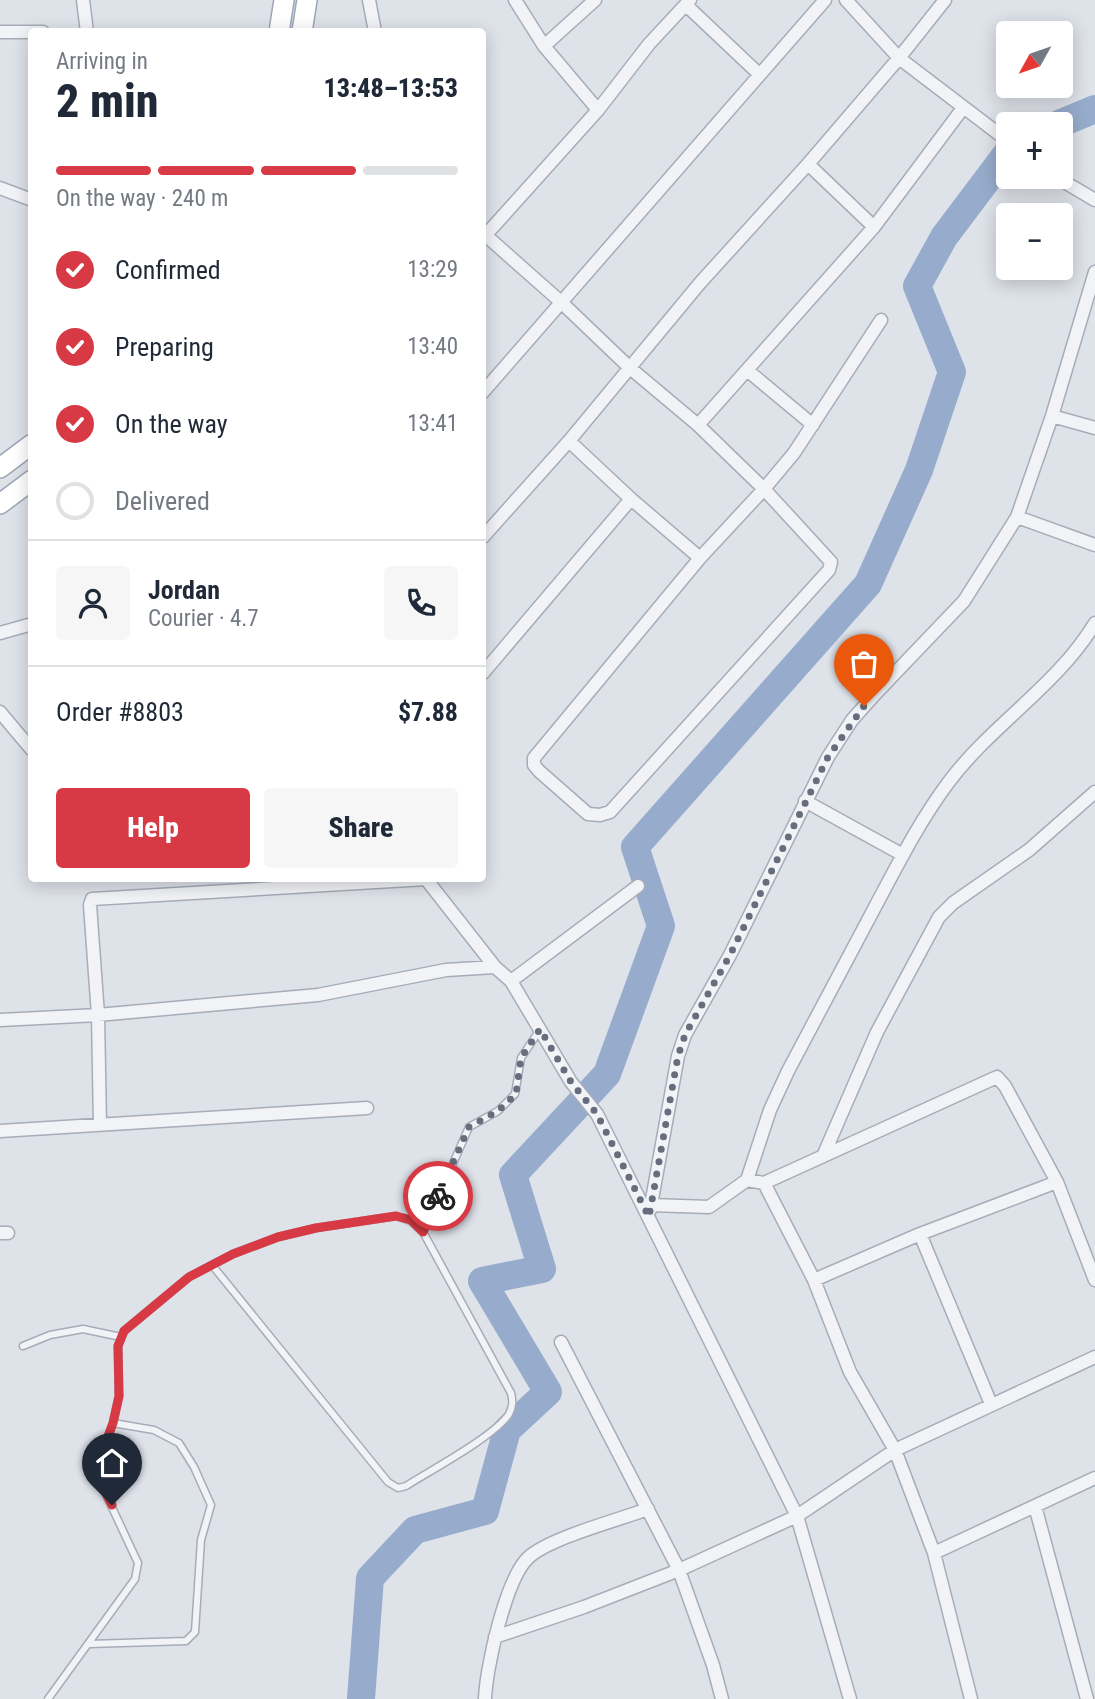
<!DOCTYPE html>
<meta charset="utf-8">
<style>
:root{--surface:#fff;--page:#f6f6f7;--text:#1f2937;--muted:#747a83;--line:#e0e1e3;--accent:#d73a44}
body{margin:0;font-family:"Roboto Condensed",sans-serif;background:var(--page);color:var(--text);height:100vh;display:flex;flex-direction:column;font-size:26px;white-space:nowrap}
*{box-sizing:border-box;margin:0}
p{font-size:23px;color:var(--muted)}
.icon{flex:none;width:38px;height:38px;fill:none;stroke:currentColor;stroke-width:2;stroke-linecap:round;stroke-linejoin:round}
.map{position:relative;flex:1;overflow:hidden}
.panel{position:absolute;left:28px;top:28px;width:458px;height:854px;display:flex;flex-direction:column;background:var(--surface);border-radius:7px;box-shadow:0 4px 18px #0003}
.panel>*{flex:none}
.needle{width:46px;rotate:230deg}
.controls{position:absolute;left:996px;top:21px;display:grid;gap:14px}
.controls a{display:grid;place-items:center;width:77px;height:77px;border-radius:7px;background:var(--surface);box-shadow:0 4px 18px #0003;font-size:35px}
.pin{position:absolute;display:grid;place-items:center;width:60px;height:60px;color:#fff;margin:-72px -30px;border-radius:50% 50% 50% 0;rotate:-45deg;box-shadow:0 0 7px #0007}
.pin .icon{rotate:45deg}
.courier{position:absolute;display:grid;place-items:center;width:70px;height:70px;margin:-35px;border:5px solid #d73a44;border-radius:50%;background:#fff;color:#222;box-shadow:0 2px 9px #0007}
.overview em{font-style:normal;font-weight:800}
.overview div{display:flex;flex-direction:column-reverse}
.overview{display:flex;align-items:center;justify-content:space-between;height:119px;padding:0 28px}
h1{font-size:46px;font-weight:800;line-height:52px}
.bar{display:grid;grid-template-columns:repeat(4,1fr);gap:10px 7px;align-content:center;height:84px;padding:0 28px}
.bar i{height:9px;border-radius:5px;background:var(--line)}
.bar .current{background:var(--accent)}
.bar p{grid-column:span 4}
.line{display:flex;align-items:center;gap:18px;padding:0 28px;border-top:2px solid var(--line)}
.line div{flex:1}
.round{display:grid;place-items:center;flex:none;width:74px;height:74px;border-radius:7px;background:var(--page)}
ol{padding:0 28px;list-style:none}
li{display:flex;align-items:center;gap:21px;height:77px}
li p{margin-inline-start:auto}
li .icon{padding:7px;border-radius:50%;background:var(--accent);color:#fff;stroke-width:4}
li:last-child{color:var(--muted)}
li i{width:38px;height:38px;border:4px solid var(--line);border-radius:50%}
.action{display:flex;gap:14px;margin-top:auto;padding:14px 28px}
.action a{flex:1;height:80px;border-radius:7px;background:var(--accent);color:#fff;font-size:28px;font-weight:800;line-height:80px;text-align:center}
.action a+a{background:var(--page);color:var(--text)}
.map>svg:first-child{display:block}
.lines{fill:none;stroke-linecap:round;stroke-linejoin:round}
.river{stroke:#97accc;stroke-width:28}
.service-casing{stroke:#a7acb7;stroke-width:9}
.minor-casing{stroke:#a7acb7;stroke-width:15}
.primary-casing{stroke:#9da5b5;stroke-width:22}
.service{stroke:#f1f3f7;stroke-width:6}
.minor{stroke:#f1f3f7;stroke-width:12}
.primary{stroke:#fff;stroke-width:19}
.done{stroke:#666d7c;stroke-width:7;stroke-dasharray:0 12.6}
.route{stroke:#d73a44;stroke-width:9}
</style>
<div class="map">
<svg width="1095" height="1699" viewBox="0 0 1095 1699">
<rect width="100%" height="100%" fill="#dee2e9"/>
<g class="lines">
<path class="river" d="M1059,124L1095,109
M361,1699L370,1578L415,1530L485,1511L507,1430L548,1392L482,1281L542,1269L513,1175L607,1074L661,926L635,847L868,584L919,470L952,372L917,286L944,237L1008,152"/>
<defs>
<path id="service" d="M423,1232L469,1127L498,1111L515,1094L521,1058L539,1031
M23,1346L50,1335L83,1329L121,1337
M89,1644L186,1641L195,1632L201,1540L211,1505L194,1467L179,1443L154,1430L113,1423
M48,1699L135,1579L138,1563L95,1471L113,1423L119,1396L118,1346L124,1331L189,1277L233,1254L278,1237L316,1228L396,1216L411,1221L423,1232L511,1393C513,1401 513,1406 509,1414C495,1436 431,1470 406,1486L398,1488L388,1482L212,1265"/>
<path id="minor" d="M83,0L87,32
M369,0L375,32
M515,0L544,46L598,110
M846,0L899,58L1008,141
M686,5L759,74
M0,32H43
M544,46L595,0
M808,164L874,227
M1056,177L1095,200
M0,188L32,200
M483,233L561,302L630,368L698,425L764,489L831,562L829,570L610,812L600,815L588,814L539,771L534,765V758L700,558L764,489L794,453L881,320
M483,238L598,110L649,44L690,0
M747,370L813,425
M483,392L825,0
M1052,416L1095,428
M698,425L874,227L963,108
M569,441L631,499
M1017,517L1095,545
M483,537L569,441L700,283L808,164L899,58L945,0
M0,633L32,624
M483,673L631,499L700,558
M0,712L32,750
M805,801L903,855
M511,981L638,886
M0,1020L98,1015L318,995L446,970L495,967
M100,1125L98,1015L90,905L92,899L426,879L495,967L511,981L571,1082L597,1114L797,1516L850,1699
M0,1131L367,1108
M824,1154L877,1032L939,917L953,903L1029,850L1095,792
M747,1180L770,1110L788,1071C817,1016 846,962 875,907C898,864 919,822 948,783C991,725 1057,686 1095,623
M764,1183L814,1280L850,1372L895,1450L934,1553L971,1699
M651,1205L678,1056L685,1035L730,955L828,757L852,720L876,693L964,601L1017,517L1052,416L1095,272
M650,1210L651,1205L709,1207L747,1180L764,1183L997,1077L1005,1086L1057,1182L1095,1280
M0,1233H8
M920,1234L991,1404
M814,1280L920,1234L1057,1182
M561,1342L679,1570L713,1665L722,1699
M1035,1506L1087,1699
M934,1553L1095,1478
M495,1637L584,1607L679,1570L797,1516L895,1450L1095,1357
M485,1699C486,1668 506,1577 529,1557C550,1538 618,1520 648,1509"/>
<path id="primary" d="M279,32L284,0
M302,32L307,0
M0,468L32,444
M0,504L32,480"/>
</defs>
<use href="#service" class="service-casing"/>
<use href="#minor" class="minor-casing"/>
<use href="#primary" class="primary-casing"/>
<use href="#service" class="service"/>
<use href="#minor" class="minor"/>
<use href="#primary" class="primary"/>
</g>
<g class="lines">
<path class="done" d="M438,1196L469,1127L498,1111L516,1094L521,1058L540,1029L571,1082L597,1114L649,1217L678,1056L685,1035L730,955L828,757L864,706"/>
<path class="route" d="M112,1505L95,1471L113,1423L119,1396L118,1346L124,1331L189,1277L233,1254L278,1237L316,1228L396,1216L411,1220L423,1232L438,1196"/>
</g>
</svg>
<div class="controls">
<a><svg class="needle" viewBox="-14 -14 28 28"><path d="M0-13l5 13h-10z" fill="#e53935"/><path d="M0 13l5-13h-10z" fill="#747a83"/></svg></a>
<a>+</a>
<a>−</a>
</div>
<div class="pin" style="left:864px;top:706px;background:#ea580c"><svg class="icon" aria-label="bag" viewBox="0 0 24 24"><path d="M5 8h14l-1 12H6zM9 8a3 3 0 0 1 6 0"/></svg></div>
<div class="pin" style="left:112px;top:1505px;background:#1f2937"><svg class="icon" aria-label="home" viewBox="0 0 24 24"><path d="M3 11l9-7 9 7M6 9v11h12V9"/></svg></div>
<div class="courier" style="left:438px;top:1196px"><svg class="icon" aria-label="bike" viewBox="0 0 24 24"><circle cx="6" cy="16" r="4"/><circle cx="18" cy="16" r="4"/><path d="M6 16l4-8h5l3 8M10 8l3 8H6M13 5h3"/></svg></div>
<section class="panel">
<div class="overview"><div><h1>2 min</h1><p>Arriving in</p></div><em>13:48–13:53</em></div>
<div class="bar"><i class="current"></i><i class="current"></i><i class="current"></i><i></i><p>On the way · 240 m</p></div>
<ol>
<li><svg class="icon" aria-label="check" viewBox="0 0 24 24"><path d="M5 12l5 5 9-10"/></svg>Confirmed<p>13:29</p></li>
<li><svg class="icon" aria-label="check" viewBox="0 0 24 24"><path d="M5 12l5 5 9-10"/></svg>Preparing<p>13:40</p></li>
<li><svg class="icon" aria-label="check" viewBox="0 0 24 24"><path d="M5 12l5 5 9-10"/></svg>On the way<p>13:41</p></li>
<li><i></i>Delivered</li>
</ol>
<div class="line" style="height:126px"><a class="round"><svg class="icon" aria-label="person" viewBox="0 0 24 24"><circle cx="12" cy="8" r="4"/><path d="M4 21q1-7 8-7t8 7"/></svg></a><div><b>Jordan</b><p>Courier · 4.7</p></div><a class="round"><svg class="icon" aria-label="phone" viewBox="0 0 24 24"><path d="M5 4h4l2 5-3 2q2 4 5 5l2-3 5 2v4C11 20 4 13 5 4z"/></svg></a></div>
<div class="line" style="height:91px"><div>Order #8803</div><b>$7.88</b></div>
<div class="action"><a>Help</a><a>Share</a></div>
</section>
</div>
